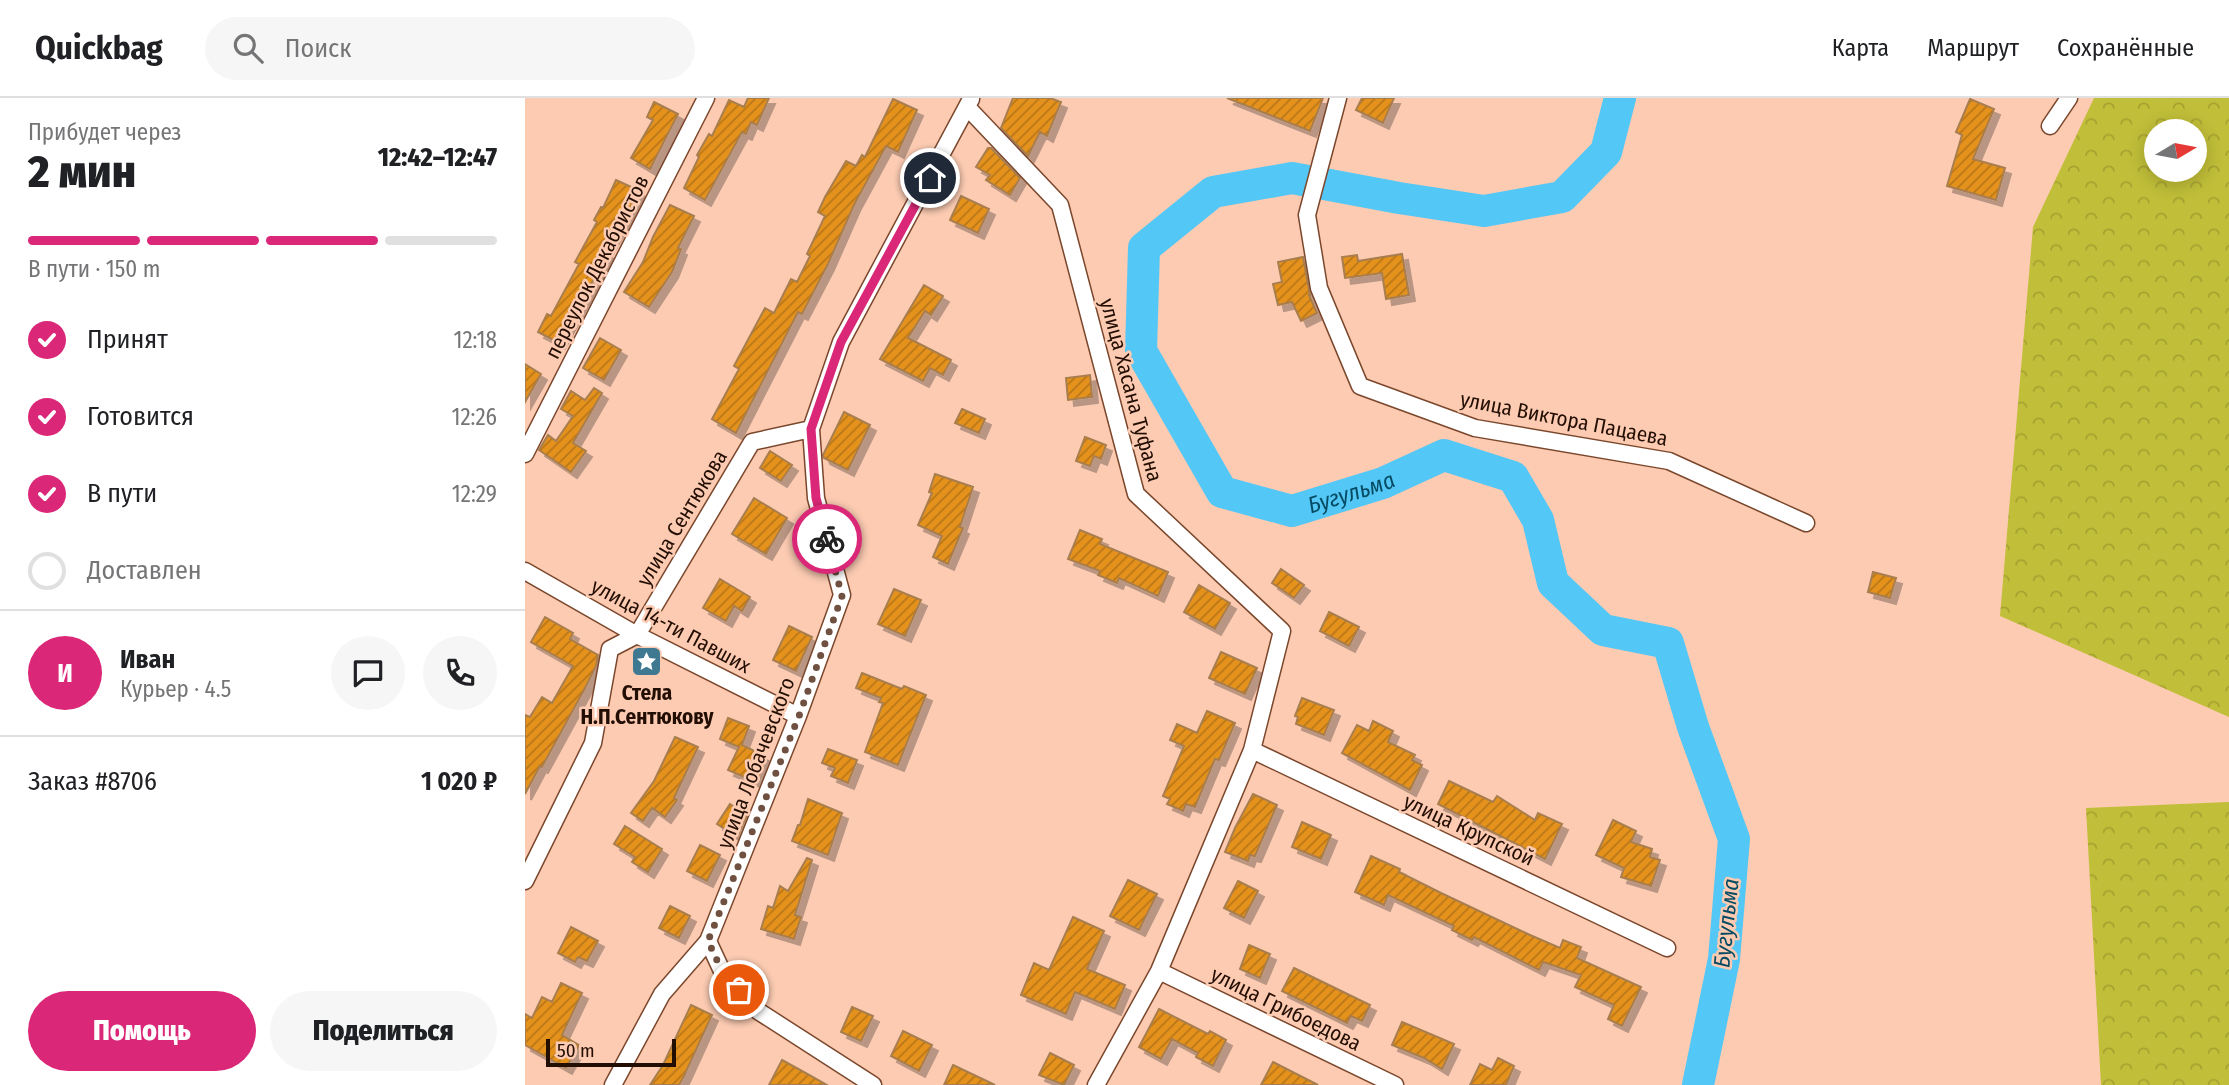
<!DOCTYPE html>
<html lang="ru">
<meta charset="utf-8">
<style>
:root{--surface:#fff;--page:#f6f6f6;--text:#202124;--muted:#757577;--line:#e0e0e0;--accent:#db2777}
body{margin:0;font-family:"Fira Sans Condensed",sans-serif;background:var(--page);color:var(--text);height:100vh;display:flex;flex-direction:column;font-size:26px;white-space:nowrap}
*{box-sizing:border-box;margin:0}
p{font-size:23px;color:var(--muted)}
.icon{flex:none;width:38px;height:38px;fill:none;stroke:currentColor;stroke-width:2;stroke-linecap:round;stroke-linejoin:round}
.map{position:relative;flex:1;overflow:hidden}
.panel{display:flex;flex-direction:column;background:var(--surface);width:525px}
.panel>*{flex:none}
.needle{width:46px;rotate:80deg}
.tools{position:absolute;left:1619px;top:21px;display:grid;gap:14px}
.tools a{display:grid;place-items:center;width:63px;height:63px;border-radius:50%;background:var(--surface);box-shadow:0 4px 18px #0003;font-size:35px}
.scale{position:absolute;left:21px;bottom:18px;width:130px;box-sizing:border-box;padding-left:7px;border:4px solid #230e04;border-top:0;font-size:19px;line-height:24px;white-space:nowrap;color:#230e04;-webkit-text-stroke:5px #fccbb2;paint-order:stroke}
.pin{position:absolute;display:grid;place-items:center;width:60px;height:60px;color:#fff;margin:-30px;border:4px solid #fff;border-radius:50%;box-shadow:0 2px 7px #0007}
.courier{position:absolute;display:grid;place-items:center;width:70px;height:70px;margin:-35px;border:5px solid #db2777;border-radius:50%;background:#fff;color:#222;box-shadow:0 2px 9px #0007}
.overview em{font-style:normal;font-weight:800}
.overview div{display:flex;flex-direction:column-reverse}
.overview{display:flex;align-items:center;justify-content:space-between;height:119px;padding:0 28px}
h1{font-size:46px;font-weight:800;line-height:52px}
.bar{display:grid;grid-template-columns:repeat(4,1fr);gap:10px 7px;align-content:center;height:84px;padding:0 28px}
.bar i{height:9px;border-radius:5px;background:var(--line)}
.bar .active{background:var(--accent)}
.bar p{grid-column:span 4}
.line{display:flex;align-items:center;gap:18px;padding:0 28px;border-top:2px solid var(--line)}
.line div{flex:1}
.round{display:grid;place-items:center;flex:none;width:74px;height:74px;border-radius:37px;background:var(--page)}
ol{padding:0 28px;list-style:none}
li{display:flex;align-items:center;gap:21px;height:77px}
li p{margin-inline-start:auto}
li .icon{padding:7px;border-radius:50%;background:var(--accent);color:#fff;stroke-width:4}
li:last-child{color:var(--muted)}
li i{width:38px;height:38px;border:4px solid var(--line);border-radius:50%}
.button{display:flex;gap:14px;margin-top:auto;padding:14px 28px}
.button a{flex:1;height:80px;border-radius:42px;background:var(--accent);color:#fff;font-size:28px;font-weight:800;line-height:80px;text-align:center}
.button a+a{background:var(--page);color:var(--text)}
header{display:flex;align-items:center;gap:42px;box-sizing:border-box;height:98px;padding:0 35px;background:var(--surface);border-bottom:2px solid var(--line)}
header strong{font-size:33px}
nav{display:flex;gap:38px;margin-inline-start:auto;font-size:24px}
.search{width:490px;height:63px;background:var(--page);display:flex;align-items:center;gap:18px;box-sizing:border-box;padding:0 24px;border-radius:38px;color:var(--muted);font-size:26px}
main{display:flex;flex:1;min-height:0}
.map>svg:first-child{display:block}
.forest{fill:url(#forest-crowns);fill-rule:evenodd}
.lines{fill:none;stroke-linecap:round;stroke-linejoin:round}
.river{stroke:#53c7f6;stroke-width:32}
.building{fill:url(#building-hatch);stroke:#a87e4f;stroke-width:2;filter:url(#shadow)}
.minor-casing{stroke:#7b472c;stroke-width:19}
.minor{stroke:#fff;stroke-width:16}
.done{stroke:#6f5041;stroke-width:7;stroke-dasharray:0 12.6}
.route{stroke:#db2777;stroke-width:9}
.labels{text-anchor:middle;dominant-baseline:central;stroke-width:5;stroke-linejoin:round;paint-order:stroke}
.street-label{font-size:21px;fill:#230e04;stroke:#fccbb2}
.poi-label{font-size:21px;font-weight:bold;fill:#230e04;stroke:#fccbb2}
.water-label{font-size:23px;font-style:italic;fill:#054b63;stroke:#fccbb2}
</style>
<header>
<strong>Quickbag</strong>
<div class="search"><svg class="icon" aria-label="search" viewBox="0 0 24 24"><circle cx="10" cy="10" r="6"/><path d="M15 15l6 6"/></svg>Поиск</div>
<nav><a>Карта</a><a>Маршрут</a><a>Сохранённые</a></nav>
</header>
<main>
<section class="panel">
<div class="overview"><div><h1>2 мин</h1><p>Прибудет через</p></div><em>12:42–12:47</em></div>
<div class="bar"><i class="active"></i><i class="active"></i><i class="active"></i><i></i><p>В пути · 150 m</p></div>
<ol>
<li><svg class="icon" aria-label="check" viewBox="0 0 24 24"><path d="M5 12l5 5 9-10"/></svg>Принят<p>12:18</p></li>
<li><svg class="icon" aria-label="check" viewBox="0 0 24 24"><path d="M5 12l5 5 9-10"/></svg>Готовится<p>12:26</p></li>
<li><svg class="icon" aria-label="check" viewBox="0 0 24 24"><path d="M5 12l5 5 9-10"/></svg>В пути<p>12:29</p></li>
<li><i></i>Доставлен</li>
</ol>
<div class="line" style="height:126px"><b class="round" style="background:var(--accent);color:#fff">И</b><div><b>Иван</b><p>Курьер · 4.5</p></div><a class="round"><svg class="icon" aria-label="chat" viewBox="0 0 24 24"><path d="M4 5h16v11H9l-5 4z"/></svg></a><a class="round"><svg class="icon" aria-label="phone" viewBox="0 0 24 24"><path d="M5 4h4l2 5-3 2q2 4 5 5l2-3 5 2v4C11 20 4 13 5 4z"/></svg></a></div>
<div class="line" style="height:91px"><div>Заказ #8706</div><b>1 020 ₽</b></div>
<div class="button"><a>Помощь</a><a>Поделиться</a></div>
</section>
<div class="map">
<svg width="1704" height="987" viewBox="0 0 1704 987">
<defs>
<pattern id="forest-crowns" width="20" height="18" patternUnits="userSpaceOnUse" patternTransform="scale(1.75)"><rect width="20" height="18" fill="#c1be39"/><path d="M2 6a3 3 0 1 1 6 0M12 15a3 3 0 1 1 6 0" fill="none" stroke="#a6a231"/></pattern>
<pattern id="building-hatch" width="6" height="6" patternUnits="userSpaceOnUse" patternTransform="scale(1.75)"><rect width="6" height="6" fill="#e5921e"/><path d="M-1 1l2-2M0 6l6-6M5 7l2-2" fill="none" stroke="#b97618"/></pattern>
<filter id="shadow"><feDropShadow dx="6" dy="6" stdDeviation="0" flood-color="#0004"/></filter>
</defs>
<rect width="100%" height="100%" fill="#fccbb2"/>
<path class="forest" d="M1569,0H1704V619L1475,518L1508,129ZM1670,33V72H1631V33Z
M1704,704V987H1576L1561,710Z"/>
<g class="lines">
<path class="river" id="s1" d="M1095,0L1081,54L1037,99L959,113L874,100L767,80L688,94L619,150L616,253L697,394L767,413L858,385L919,357L988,379L1013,422L1028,485L1078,532L1143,545L1168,629L1209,741L1199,861L1173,987"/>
</g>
<path class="building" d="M223,0H244L232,27L226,24L221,36L217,34L180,102L159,90L174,59L172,57L184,36L187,38L204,2L219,9Z
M488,0H525L536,4L522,38L515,34L503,58L476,30Z
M702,0H798L785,33Z
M837,0H869L858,25L831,12Z
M368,1L392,12L373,54L361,48L329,107L303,166L277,216L273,214L211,335L187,321L214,271L209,268L240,210L249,215L266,181L272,184L285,158L282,156L300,118L293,114L300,99L321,63L331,68L337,57L340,59Z
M1445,1L1469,11L1448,61L1480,70L1471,102L1422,88L1437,37L1431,34Z
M129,4L153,16L125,71L106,60L128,22L122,19Z
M463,50H466L495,80L485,97L461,82L465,77L451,69Z
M91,82L115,93L80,154L83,155L34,245L13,234L22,216L26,218L54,166L50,164L72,124L69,122L76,109L78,110Z
M436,98L464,111L453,135L425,122Z
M145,107L169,118L153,150L156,151L147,174L124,209L99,194L118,164L128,139Z
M877,156L884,197L861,201L857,175L820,180L817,159L832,157L833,163Z
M778,159L785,197H784L792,215L776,223L767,204L753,207L748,186L757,184L753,164Z
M399,187L418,198L406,217L400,213L383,240L426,262L418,277L405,270L398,283L355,261Z
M75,240L96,252L79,282L58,270Z
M0,266L16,276L0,304Z
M565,277L567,299L543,302L541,280Z
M69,290L77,295L48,345L61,353L46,374L14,352L23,337L31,343L48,318L36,311L46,293L60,302Z
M437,311L460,321L454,335L430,325Z
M319,314L345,327L323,372L299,360L298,357Z
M560,339L581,347L576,361L569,358L565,368L551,363Z
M245,353L267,367L256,383L235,370Z
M410,376L448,389L435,429L438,430L423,466L408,459L417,438L393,427L407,395L404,394Z
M229,400L262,420L241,456L207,436Z
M555,432L577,441L575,446L643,474L633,498L594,480L592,485L573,477L575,473L543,461Z
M756,471L779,487L769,500L747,485Z
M1348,474L1371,480L1365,500L1343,494Z
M195,481L225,499L217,513L209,508L201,523L178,510Z
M674,487L705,505L690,531L659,514Z
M369,491L396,502L380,538L353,526Z
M804,514L834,529L824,548L795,533Z
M20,519L48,535L45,541L73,557L71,568L59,592L17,669L15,668L0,696V617L5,619L17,599L27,605L48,568L6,544Z
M264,528L287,539L271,573L248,562Z
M696,554L732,570L720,596L684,580Z
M337,575L377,591L379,588L401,597L373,667L340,654L358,605L354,604L356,600L331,590Z
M777,600L809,612L799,637L771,626L773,619L770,618Z
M682,613L710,625L694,662L690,661L670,709L661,706L658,713L642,706L645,701L638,698L659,648L645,642L652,626L672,635Z
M203,620L224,628L217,647L242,659L231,684L203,672L214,649L195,641Z
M848,623L868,633L863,644L890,657L887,662L897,667L885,692L817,655L832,627L844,633Z
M150,639L173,649L149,700L152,702L140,719L127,710L118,723L106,715L129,683Z
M303,651L332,662L323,685L306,678L310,670L297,665Z
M924,683L968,704L972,698L1010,722L1013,715L1037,726L1020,761L913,706Z
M728,696L752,707L730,758L725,757L723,763L700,754L710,730Z
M283,701L317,715L303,757L267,743L273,727H275Z
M205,706L222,717L212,739L192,726Z
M1088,722L1111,733L1106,744L1127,751L1125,759L1135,762L1126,788L1096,779L1099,770L1071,757Z
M777,724L806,737L796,761L767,749Z
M100,728L137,751L123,774L107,764L110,759L89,746Z
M175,747L195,757L182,783L162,773Z
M846,758L875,771L874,774L916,795L1005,837L1035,850L1038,842L1056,849L1052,860L1116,889L1097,928L1083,921L1089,907L1050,889L1056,877L1018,864L1014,872L949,839L947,842L927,832L929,828L863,797L859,807L830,794Z
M282,760L287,762L270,817L276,819L269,841L236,831L243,808L248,810L255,788L263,793Z
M603,782L632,796L614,832L585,818Z
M713,783L733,793L719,820L699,810Z
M145,808L165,818L154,840L134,830Z
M548,819L579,833L562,871L600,887L590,911L550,894L541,916L496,897L509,865L524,872Z
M46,829L73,843L62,863L53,859L50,864L33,855Z
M724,847L745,856L735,880L715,871Z
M769,870L845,907L837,923L826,918L822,925L757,893Z
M36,885L57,895L37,937L54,947L41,970L0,947V916L7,920L17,899L27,904Z
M166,907L187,917L159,978L154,987H125L138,967Z
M327,909L348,918L336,943L316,934Z
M634,911L683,936L685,933L701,942L688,968L671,959L673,955L647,941L636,961L614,949Z
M877,924L929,946L917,971L899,960L867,947Z
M378,933L407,947L394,973L366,958Z
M525,955L549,967L539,987L514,977Z
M973,960L989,968L981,987H945L955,966L967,972Z
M257,962L277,973L302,987H244Z
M748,964L793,987H736Z
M428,967L470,987H419Z"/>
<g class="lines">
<defs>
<path id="minor" d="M813,0L782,117L794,190L835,288L950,330L1144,363L1281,425
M443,10L535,107L611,396L757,533L727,652L634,873L571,987
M1525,28L1544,0
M0,356L181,0
M0,473L112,537L273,618
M727,652L1142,850
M0,783L68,645L85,551L112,537L227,344L286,331L316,244L446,1
M183,843L196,871L233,913L348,987
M634,873L870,987
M88,987L137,896L183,843L273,618L317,497L291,400L286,331"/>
</defs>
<use href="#minor" class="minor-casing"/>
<use href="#minor" class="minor"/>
</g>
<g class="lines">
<path class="done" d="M214,892L196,871L183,843L274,618L317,498L302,441"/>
<path class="route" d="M302,441L291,400L286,331L316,244L405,80"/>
</g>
<defs>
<symbol id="sight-square" viewBox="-11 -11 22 22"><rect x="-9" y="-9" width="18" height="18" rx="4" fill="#3e7991" stroke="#fccbb2"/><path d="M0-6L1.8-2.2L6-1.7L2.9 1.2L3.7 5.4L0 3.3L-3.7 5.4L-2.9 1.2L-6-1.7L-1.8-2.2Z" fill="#fff"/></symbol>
</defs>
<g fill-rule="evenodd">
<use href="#sight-square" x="104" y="546" width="35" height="35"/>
</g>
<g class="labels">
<g class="street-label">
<text transform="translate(72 169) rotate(-63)">переулок Декабристов</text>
<text transform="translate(606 292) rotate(75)">улица Хасана Туфана</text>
<text transform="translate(1039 321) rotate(11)">улица Виктора Пацаева</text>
<text transform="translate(157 420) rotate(-59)">улица Сентюкова</text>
<text transform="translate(146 528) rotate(28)">улица 14-ти Павших</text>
<text transform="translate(231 665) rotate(-69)">улица Лобачевского</text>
<text transform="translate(944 732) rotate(25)">улица Крупской</text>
<text transform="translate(761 911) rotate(26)">улица Грибоедова</text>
</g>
<g class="poi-label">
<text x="122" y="595">Стела<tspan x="122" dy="24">Н.П.Сентюкову</tspan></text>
</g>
<g class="water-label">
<text stroke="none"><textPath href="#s1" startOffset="962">Бугульма</textPath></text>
<text transform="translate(1201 825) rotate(-84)">Бугульма</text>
</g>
</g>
</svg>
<div class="tools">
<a><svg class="needle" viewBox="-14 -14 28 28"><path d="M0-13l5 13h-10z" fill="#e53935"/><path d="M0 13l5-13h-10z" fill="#757577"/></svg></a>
</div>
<div class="scale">50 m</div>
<div class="pin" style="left:214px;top:892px;background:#ea580c"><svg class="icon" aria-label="bag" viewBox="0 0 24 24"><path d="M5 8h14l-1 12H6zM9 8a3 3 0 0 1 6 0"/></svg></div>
<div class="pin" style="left:405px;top:80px;background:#1f2937"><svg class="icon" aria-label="home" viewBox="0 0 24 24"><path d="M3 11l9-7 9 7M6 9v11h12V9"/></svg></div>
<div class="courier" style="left:302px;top:441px"><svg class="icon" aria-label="bike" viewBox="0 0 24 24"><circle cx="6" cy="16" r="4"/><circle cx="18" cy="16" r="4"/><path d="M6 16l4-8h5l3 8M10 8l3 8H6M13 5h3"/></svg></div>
</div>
</main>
